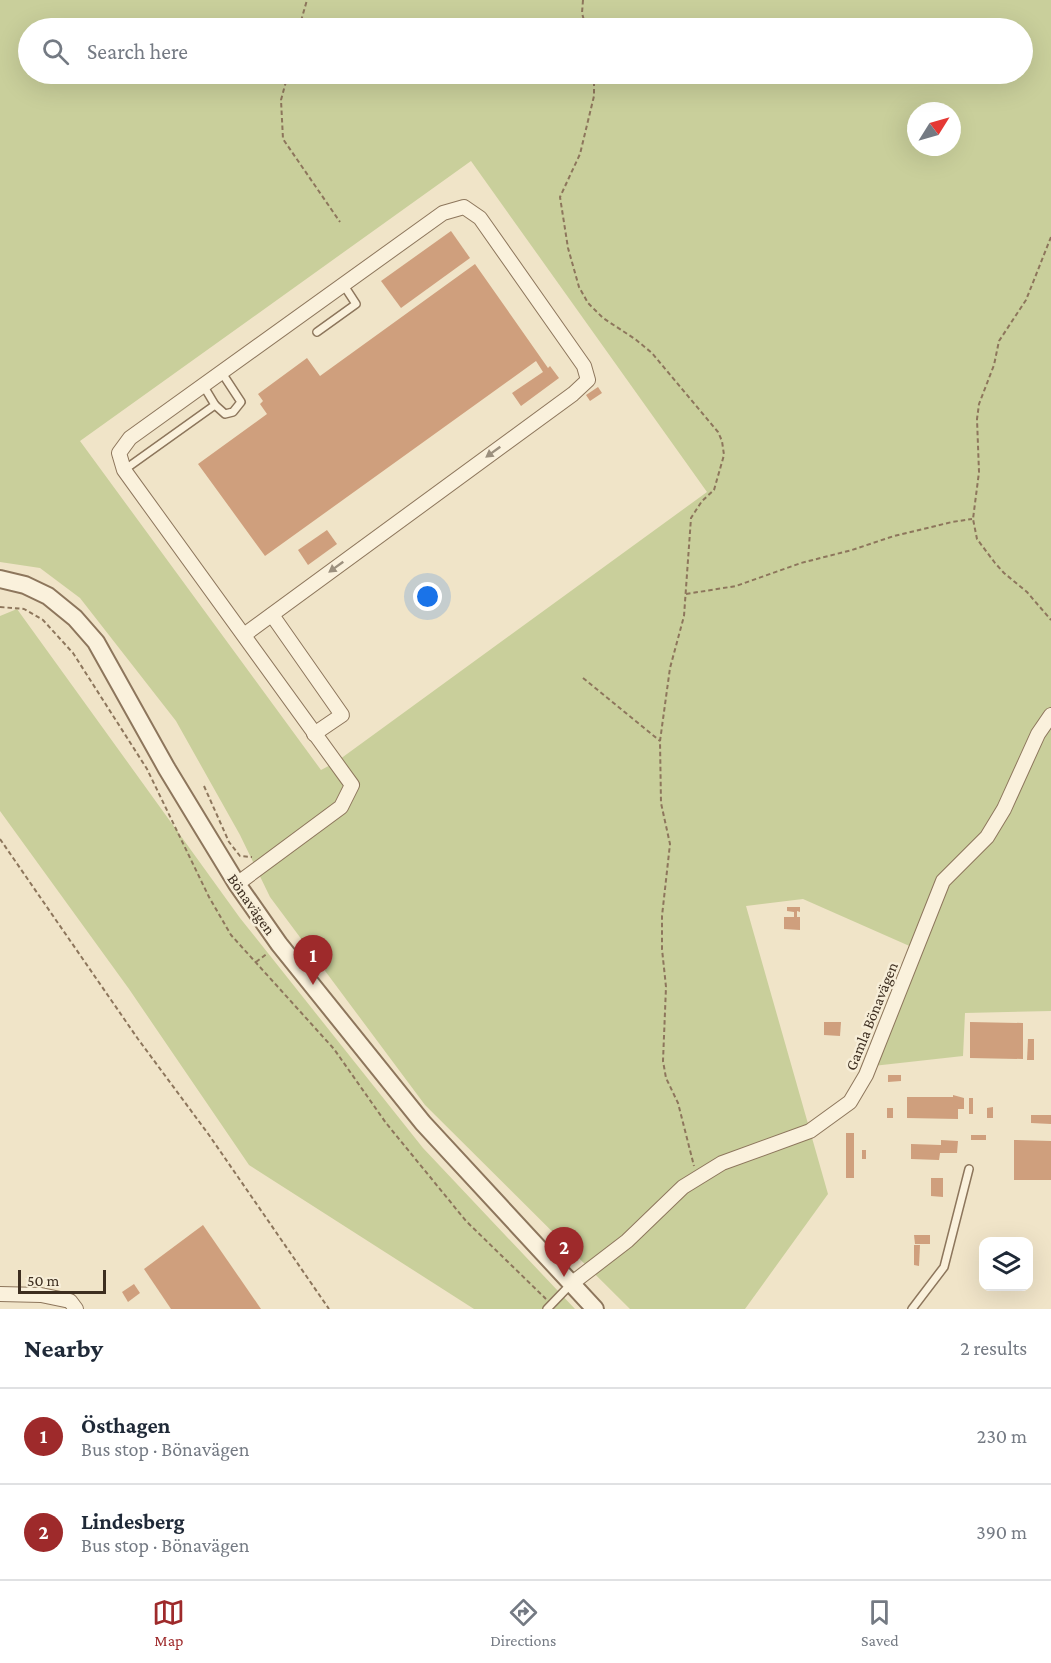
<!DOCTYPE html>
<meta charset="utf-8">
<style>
:root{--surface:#fff;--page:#f2f2f3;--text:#1f2937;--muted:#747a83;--line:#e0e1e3;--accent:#9e2a2b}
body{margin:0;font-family:"Crimson Pro",serif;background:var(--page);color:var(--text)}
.controls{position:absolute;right:18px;bottom:18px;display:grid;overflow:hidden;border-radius:12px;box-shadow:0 6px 24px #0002}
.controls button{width:54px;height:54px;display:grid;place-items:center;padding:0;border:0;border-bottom:2px solid var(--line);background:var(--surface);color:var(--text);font:30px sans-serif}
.compass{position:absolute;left:907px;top:102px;width:54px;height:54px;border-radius:50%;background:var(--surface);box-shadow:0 6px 24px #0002;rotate:53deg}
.scale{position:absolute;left:18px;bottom:15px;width:88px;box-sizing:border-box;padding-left:6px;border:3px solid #3d2e20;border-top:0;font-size:16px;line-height:21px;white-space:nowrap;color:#3d2e20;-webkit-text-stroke:4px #f7eed8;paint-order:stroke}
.you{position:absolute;left:428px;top:597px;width:21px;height:21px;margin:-15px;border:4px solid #fff;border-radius:50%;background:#1a73e8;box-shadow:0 0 0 9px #1a73e833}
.badge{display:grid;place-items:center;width:39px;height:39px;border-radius:50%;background:var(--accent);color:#fff;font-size:20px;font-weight:700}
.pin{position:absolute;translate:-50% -50px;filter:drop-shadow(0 2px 3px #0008)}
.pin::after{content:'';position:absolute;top:32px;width:21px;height:18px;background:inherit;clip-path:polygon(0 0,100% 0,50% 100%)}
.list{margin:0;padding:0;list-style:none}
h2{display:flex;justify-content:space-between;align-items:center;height:78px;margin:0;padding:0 24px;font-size:26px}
h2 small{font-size:20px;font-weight:400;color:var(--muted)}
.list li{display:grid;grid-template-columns:39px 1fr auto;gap:18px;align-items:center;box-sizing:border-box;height:96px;padding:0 24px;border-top:2px solid var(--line)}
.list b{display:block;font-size:22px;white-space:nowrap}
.list p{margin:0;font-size:20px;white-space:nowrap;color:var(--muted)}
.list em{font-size:20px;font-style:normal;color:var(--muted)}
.icon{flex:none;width:33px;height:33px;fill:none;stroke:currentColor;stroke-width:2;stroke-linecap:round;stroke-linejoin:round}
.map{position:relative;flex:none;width:1051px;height:1309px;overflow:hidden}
.search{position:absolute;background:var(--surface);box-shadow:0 6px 24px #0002;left:18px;right:18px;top:18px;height:66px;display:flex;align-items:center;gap:15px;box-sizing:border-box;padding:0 21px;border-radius:33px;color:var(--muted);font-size:22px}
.sheet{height:270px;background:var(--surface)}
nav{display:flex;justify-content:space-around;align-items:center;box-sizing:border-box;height:84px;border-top:2px solid var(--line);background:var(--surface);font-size:16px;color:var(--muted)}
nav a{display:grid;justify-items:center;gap:3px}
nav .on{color:var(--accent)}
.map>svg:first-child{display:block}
</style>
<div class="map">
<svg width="1051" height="1309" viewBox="0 0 1051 1309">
<rect width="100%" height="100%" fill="#f0e4c8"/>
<g fill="#c9cf9b" fill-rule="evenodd">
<path d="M 0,0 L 1051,0 L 1051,1011 L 965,1013 L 963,1056 L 864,1067 L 914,948 L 803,899 L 746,906 L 828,1194 L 745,1309 L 630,1309 L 425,1105 L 270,897 L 240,835 L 176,721 L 80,598 L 40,568 L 0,562 ZM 28,28 L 1022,28 L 1022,74 L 28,74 ZM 916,111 L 952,111 L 952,147 L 916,147 ZM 471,161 L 707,492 L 336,762 L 321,770 L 80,441 Z"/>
<polygon points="17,609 240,918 423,1148 575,1309 474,1309 249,1165 129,989 0,811 0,616"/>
</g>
<g fill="#cf9f7d">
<polygon points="451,231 470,258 401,308 381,281"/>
<polygon points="475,264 548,368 550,366 559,378 521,406 512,393 543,372 536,361 265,556 198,464 267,414 260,404 263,401 258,394 307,358 320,376"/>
<polygon points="598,387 602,393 590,401 586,395"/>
<polygon points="327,530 337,544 308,565 298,550"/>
<polygon points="787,907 800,907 800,912 797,911 797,917 800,917 800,930 784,929 784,917 794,917 794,912 787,911"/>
<polygon points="824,1022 841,1022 840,1036 824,1035"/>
<polygon points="970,1022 1023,1023 1023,1059 970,1058"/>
<polygon points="1028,1039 1034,1039 1034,1060 1027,1060"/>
<polygon points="888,1075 901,1075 901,1081 888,1082"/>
<polygon points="953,1095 964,1098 964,1109 958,1109 958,1119 907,1118 907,1097 953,1097"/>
<rect x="969" y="1098" width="4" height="16"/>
<polygon points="993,1107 993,1118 987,1118 987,1108"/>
<rect x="887" y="1108" width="6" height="10"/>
<polygon points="1031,1115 1051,1115 1051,1124 1031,1123"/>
<rect x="846" y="1133" width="8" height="45"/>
<rect x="971" y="1135" width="15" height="5"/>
<polygon points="941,1140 958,1141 957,1153 940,1153 939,1160 911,1159 911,1144 941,1145"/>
<polygon points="1014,1140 1051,1141 1051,1180 1014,1180"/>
<rect x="862" y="1150" width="4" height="9"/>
<polygon points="931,1178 943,1178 943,1197 931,1196"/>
<polygon points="203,1225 261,1309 171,1309 144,1269"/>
<polygon points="914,1235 930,1235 930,1244 915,1244"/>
<polygon points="914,1245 920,1245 919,1266 914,1265"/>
<polygon points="134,1284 140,1293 128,1302 122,1292"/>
</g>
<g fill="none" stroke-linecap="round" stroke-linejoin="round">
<g stroke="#8d765c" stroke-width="10">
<g id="service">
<polyline points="317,332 356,304 343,284"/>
<polyline points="215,405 225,414 233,412 241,402 222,373"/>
<polyline points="124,470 215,405 203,385"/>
<polyline points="547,1309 571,1284"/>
<polyline points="912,1309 944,1267 969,1169"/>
</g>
</g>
<g stroke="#8d765c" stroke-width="16">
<g id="minor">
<polyline points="272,615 342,715 314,734"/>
<polyline points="237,884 341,807 352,785 124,470 119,453 130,438 443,213 464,207 480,218 584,366 588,380 573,394 244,635"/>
<polyline points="571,1284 627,1241 683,1187 722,1163 810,1131 850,1102 866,1075 943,881 987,837 1004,809 1038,734 1051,715"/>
<polyline points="0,1294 41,1295 70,1301 76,1309"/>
</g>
</g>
<g stroke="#8d765c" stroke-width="20">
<polyline id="tertiary" points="0,579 25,585 48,596 75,618 96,642 167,769 201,825 237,884 279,944 423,1123 595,1309"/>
</g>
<g stroke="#8d765c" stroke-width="2" stroke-dasharray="4.5 3" stroke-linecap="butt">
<polyline points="583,0 582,13 586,28"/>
<polyline points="299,28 307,0"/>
<polyline points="288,74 281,100 283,139 340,222"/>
<polyline points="594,74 594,96 580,154 560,197 568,248 579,287 588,303 603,318 635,339 652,353 718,432 722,441 724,455 714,490 702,501 691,518 684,616 670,668 660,741 661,803 670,844 662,916 662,949 666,987 663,1061 666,1078 678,1103 694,1166"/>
<polyline points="1051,237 1026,300 999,341 994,365 979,404 977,419 979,472 973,519 977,539 995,563 1004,573 1027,592 1051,620"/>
<polyline points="686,594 736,586 801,563 852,550 894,536 952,522 972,519"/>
<polyline points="0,607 24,609 43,620 73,653 147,769 209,897 231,935 334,1049 386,1123 466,1221 546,1299"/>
<polyline points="583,678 660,741"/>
<polyline points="204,786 229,842 240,856 252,857"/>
<polyline points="0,839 138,1039 209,1135 329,1309"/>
<polyline points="256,962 268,953"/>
</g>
<use href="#service" stroke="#faf1dc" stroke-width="7"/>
<use href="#minor" stroke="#faf1dc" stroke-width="14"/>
<use href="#tertiary" stroke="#faf1dc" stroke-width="16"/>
</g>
<defs><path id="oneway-solid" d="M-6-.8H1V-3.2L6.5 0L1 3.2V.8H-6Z" transform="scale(1.5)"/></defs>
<g fill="#9c907e">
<use href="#oneway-solid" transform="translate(493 452) rotate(144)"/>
<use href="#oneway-solid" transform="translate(336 567) rotate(144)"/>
</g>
<g text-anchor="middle" stroke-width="5" stroke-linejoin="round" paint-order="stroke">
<g font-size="16" fill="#3d2e20" stroke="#f7eed8">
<text transform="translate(252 904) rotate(55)" y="6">Bönavägen</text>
<text transform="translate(871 1016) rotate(-68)" y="6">Gamla Bönavägen</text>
</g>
</g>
</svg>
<div class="controls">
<button><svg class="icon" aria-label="layers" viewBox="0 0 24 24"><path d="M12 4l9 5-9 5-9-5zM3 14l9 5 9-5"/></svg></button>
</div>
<svg class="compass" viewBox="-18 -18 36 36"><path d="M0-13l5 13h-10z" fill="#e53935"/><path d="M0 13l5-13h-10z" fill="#747a83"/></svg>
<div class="scale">50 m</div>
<div class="you"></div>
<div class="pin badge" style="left:313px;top:985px">1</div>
<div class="pin badge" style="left:564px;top:1277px">2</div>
<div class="search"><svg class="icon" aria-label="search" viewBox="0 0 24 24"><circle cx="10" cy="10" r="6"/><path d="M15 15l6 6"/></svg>Search here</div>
</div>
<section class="sheet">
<h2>Nearby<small>2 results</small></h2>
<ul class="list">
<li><span class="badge">1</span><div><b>Östhagen</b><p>Bus stop · Bönavägen</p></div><em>230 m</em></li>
<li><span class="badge">2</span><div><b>Lindesberg</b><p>Bus stop · Bönavägen</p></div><em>390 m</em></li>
</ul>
</section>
<nav>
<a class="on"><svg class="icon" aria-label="map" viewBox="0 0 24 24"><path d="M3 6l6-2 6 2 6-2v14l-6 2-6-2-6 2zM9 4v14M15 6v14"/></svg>Map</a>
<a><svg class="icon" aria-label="directions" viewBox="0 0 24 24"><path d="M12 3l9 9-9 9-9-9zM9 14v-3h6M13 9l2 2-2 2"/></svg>Directions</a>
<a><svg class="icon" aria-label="saved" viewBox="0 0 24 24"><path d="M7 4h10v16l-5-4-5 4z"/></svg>Saved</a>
</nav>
